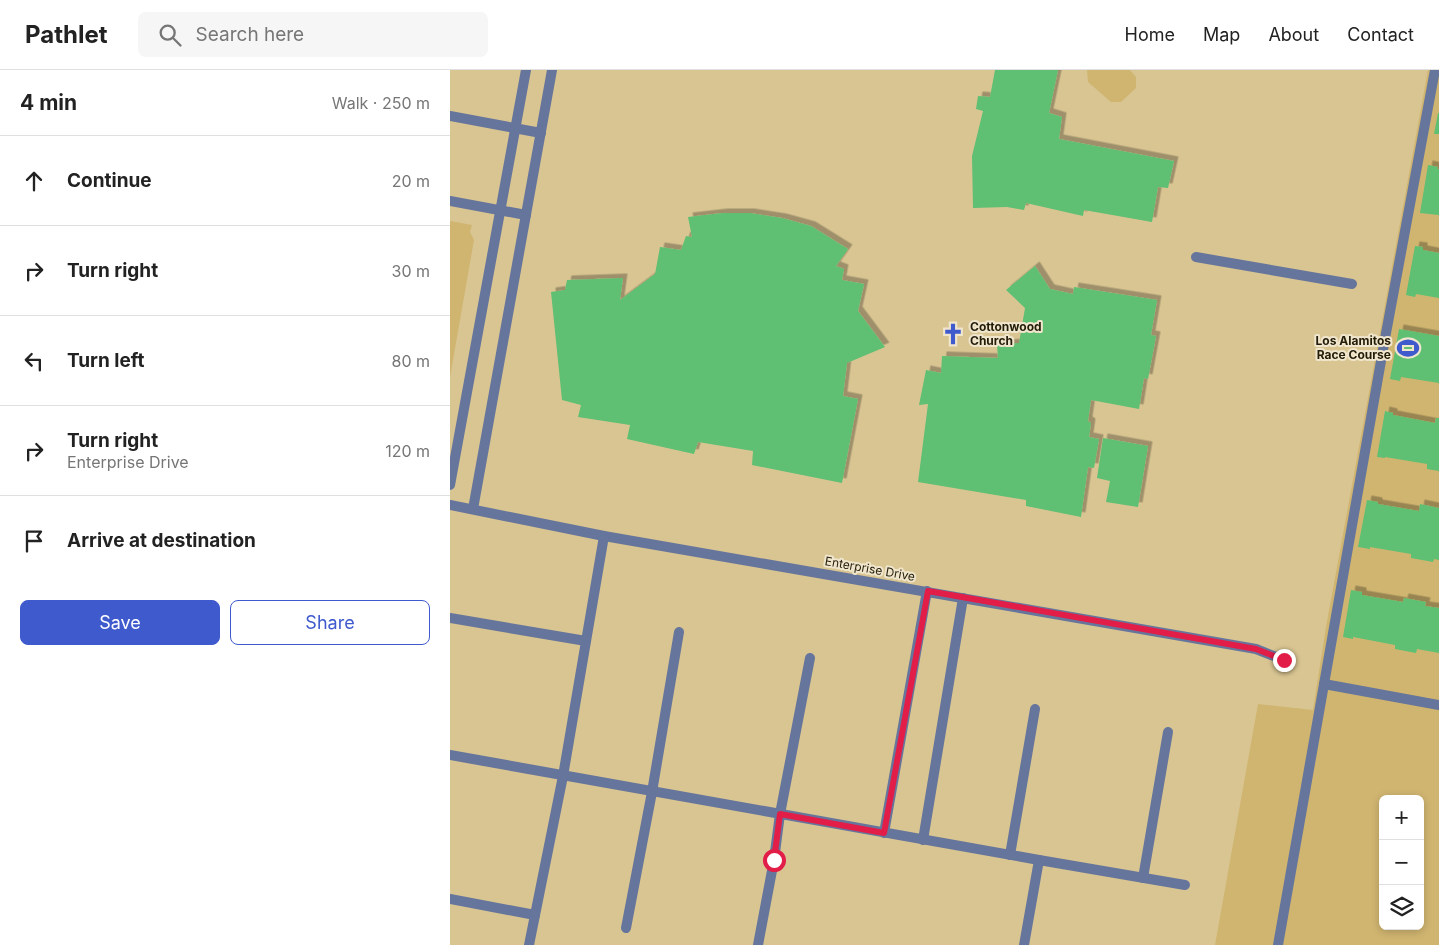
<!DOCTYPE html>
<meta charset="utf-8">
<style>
:root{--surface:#fff;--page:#f6f6f6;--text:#222;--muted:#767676;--line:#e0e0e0;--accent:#3e5acd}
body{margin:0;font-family:Inter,sans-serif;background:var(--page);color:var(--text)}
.controls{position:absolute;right:15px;bottom:15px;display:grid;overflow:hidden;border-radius:8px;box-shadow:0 2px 8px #0003}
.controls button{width:45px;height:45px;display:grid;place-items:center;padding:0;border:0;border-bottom:1px solid var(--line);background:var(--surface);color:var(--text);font:25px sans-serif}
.stop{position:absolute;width:15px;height:15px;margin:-11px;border:4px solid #e11d48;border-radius:50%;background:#fff}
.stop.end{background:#e11d48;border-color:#fff;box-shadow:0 1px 5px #0008}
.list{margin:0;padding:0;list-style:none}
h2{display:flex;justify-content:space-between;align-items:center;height:65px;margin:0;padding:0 20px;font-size:21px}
h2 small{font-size:16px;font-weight:400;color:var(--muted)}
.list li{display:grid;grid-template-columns:32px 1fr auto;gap:15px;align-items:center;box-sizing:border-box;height:90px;padding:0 20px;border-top:1px solid var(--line)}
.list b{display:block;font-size:19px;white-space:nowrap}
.list p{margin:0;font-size:16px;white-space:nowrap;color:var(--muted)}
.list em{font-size:16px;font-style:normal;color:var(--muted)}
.actions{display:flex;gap:10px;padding:15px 20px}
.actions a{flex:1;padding:11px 0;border:1px solid var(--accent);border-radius:8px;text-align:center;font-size:18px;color:var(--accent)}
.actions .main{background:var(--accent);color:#fff}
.icon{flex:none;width:28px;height:28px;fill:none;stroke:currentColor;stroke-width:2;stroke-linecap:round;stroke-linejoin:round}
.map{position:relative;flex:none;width:989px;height:875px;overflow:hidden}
header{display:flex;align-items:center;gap:30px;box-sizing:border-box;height:70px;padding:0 25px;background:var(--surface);border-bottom:1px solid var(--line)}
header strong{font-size:24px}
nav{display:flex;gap:28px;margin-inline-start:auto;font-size:18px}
.search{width:350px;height:45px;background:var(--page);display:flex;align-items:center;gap:12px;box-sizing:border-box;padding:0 18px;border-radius:8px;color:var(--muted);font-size:19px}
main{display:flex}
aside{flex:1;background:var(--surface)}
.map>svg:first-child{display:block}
</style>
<header>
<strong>Pathlet</strong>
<div class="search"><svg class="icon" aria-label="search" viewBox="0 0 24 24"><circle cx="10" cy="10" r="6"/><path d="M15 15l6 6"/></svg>Search here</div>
<nav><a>Home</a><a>Map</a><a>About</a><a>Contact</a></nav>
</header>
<main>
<aside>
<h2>4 min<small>Walk · 250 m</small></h2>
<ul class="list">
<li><svg class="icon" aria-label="ahead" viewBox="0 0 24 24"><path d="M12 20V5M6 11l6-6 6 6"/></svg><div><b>Continue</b></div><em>20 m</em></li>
<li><svg class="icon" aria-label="right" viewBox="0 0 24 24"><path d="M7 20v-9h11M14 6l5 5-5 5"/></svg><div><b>Turn right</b></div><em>30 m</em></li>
<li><svg class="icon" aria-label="left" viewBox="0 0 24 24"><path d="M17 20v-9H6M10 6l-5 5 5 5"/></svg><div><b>Turn left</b></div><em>80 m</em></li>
<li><svg class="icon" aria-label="right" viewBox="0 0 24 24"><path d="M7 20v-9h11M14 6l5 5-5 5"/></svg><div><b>Turn right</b><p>Enterprise Drive</p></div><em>120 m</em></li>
<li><svg class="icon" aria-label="arrive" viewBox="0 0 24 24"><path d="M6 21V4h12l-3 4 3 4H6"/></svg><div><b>Arrive at destination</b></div></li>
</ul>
<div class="actions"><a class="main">Save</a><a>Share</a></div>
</aside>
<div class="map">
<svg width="989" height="875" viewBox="0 0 989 875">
<defs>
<filter id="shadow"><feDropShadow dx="4.5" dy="-4.5" stdDeviation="0" flood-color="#0004"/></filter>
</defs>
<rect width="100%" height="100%" fill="#d9c592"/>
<g fill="#d0b570" fill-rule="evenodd">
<polygon points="637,0 680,0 686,7 686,18 671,32 661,32 638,12"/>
<path d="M 978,0 L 989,0 L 989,875 L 765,875 L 808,634 L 863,640 L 876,557 ZM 933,729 L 970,729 L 970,856 L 933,856 Z"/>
<polygon points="0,151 22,155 20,162 24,170 0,307"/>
</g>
<g fill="#5ebf73" filter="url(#shadow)">
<polygon points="545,0 608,0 599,43 612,47 609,69 724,91 718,118 708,117 702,152 634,140 633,146 576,133 574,140 557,137 523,138 522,86 533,41 526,39 528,26 540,27"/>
<polygon points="988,43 989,43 989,64 984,64"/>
<polygon points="978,95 988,97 987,99 989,99 989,145 970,143"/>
<polygon points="273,143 300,143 332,148 361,156 398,179 386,196 394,199 392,210 414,214 408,241 435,277 397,293 393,326 408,329 392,413 302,395 303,381 248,372 244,384 177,369 180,355 128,347 131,335 112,330 101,222 115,220 117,210 173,208 170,230 205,204 210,177 231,180 236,166 242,167 238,147"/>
<polygon points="965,176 973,177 973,180 989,183 989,228 966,224 965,227 956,225"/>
<polygon points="585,196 600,219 623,224 624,217 707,230 701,265 706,266 698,309 694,308 689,339 641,330 638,351 641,353 639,367 649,369 644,398 638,397 631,447 576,436 576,430 468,412 478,334 469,335 476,300 491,303 492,286 548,288 547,275 569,273 575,238 556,220"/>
<polygon points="949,259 989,266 989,313 951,307 950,311 940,309"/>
<polygon points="935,341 943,343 943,345 985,353 986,348 989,348 989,401 977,399 977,394 935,387 935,388 927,387"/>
<polygon points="653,368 698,376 688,437 656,432 660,411 647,408"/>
<polygon points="917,430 928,432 928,434 969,441 970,434 989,438 989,490 984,489 983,492 961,488 961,484 920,477 920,479 908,477"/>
<polygon points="901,520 912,522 912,525 953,532 954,528 976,532 975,536 989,538 989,583 967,579 966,583 945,579 945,575 903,567 903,569 893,567"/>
</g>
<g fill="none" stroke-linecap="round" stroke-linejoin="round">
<g stroke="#66759c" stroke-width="10">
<polyline points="0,46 91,63"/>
<polyline points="746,187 902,214"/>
<polyline points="874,614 989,635"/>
<polyline points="560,785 585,639"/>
</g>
<g stroke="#66759c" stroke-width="10">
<polyline points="0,131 76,145"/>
<polyline points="0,415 76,0"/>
<polyline points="0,435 154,466 806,579 834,590"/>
<polyline points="23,439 102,0"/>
<polyline points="0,548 136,571"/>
<polyline points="0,685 589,790 574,875"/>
<polyline points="434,763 477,521"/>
<polyline points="473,770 513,528"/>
<polyline points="589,790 735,815"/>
<polyline points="693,808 718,662"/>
<polyline points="0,829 85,845"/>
<polyline points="176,858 202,722 229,562"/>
<polyline points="79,875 113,706 154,466"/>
<polyline points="308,875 324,790 330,744 360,588"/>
<polyline points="828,875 934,274 985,0"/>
</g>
</g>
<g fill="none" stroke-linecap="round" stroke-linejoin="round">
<polyline stroke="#e11d48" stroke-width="6" points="324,790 330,744 434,763 478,521 806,579 834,590"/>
</g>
<defs>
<g id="church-bare" transform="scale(1.725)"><path d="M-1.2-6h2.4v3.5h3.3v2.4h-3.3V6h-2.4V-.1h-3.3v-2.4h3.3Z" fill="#3e5acd" stroke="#f0e6cd" stroke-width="2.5" paint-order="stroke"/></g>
<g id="stadium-bare" transform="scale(1.725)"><path d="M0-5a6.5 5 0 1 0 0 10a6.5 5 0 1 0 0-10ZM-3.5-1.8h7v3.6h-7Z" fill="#3e5acd" stroke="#f0e6cd" stroke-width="2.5" paint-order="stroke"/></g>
</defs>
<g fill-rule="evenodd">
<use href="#church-bare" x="503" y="264"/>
<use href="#stadium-bare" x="958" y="278"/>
</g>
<g text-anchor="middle" stroke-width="4" stroke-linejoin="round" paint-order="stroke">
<g font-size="12" font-weight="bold" fill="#231c08" stroke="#f0e6cd" text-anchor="start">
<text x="520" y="261">Cottonwood<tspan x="520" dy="14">Church</tspan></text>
<text x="941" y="275" text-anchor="end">Los Alamitos<tspan x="941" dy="14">Race Course</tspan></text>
</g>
<g font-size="12" fill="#231c08" stroke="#f0e6cd">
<text transform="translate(420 499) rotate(10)" y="4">Enterprise Drive</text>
</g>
</g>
</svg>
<div class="controls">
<button>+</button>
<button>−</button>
<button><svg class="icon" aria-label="layers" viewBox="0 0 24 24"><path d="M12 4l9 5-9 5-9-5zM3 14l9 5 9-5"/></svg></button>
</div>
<div class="stop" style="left:324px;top:790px"></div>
<div class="stop end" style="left:834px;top:590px"></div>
</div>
</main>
